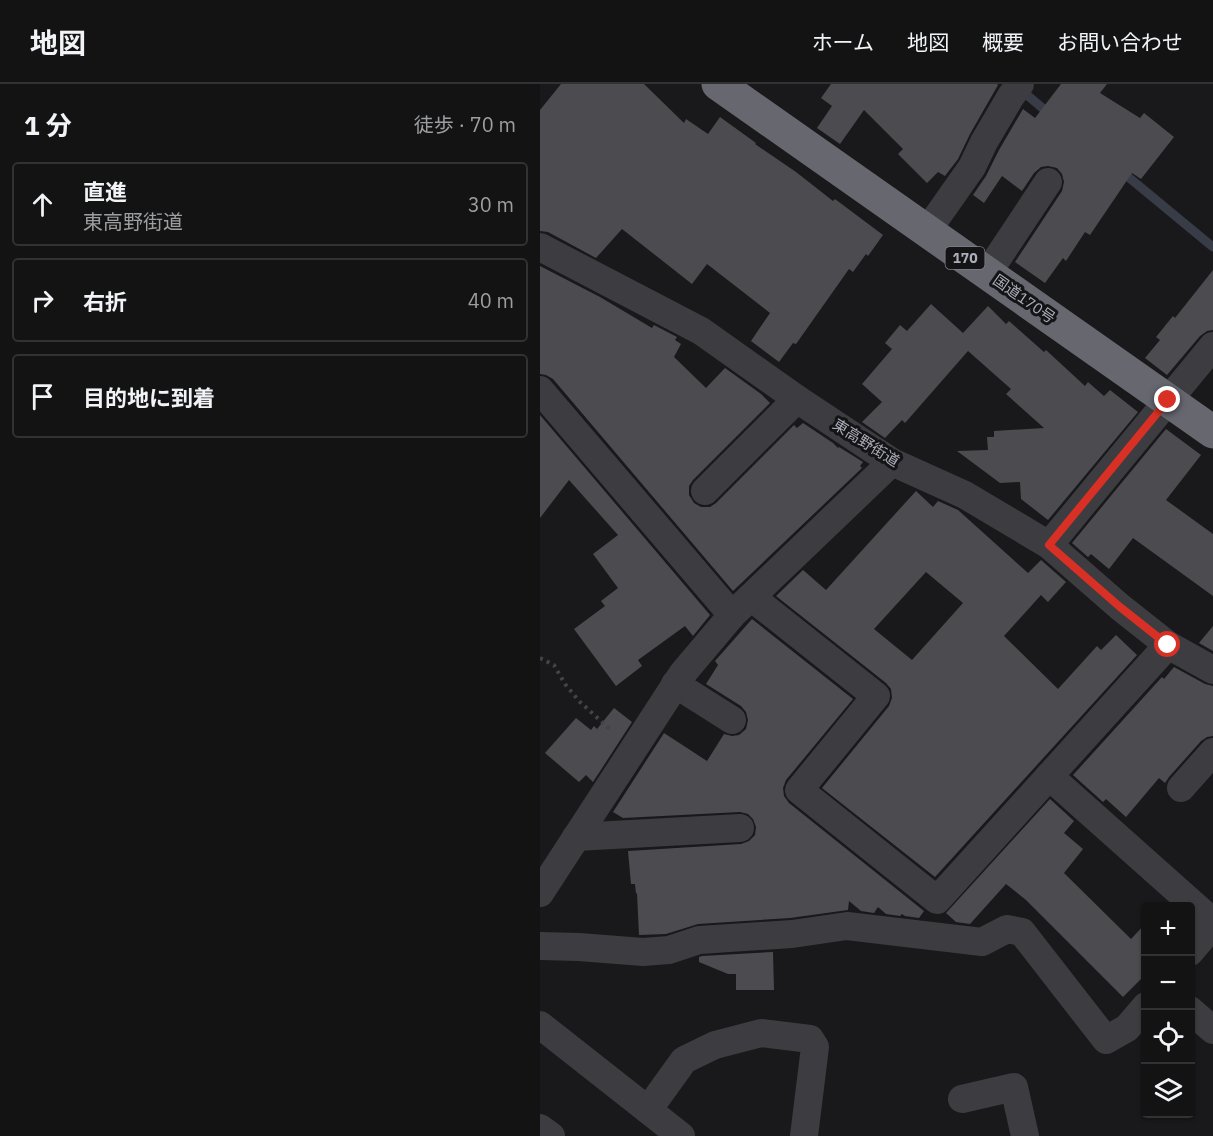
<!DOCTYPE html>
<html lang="ja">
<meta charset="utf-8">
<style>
:root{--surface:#131314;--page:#202022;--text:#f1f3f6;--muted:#9d9ea0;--line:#323234}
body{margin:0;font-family:"IBM Plex Sans","Noto Sans JP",sans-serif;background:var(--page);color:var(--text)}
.controls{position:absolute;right:18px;bottom:18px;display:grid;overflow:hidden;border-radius:6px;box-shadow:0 2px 4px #0004}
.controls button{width:54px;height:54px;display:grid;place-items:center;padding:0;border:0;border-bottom:2px solid var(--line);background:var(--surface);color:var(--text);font:30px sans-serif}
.stop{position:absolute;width:18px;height:18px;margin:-14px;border:4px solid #d93025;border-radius:50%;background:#fff}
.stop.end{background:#d93025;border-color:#fff;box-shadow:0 2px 6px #0008}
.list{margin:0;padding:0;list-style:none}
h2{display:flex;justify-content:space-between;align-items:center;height:78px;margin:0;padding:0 24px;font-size:26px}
h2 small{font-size:20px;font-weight:400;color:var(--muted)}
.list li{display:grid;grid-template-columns:39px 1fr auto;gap:18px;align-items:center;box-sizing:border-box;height:84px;margin:0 12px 12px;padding:0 12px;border:2px solid var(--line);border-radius:6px}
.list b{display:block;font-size:22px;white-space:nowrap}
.list p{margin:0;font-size:20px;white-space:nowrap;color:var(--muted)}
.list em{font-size:20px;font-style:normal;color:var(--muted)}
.icon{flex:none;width:33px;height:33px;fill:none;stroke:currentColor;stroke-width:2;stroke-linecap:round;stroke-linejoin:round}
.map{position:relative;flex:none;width:673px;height:1052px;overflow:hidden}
header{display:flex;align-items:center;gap:36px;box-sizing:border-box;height:84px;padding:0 30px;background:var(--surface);border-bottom:2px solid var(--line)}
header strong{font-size:28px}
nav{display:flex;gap:33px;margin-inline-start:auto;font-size:21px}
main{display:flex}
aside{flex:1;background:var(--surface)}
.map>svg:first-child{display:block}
</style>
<header>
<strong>地図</strong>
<nav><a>ホーム</a><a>地図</a><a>概要</a><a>お問い合わせ</a></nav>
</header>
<main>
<aside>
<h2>1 分<small>徒歩 · 70 m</small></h2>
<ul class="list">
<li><svg class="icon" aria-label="ahead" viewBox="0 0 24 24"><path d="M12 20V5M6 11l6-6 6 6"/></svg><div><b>直進</b><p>東高野街道</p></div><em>30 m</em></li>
<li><svg class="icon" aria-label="right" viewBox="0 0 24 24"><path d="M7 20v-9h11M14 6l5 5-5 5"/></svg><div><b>右折</b></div><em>40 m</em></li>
<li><svg class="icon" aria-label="arrive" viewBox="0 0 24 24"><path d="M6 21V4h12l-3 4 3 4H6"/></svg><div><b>目的地に到着</b></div></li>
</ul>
</aside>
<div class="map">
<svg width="673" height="1052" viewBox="0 0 673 1052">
<rect width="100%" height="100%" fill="#19191b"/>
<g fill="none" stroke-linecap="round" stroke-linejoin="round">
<g stroke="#373c46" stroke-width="9">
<polyline points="481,6 512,32"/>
<polyline points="581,87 673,163"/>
</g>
</g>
<g fill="#4c4b50" fill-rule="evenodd">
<polygon points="21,0 104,0 144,39 146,35 168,50 180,33 216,59 215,60 256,88 293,117 295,115 343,151 328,172 326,170 313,188 309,185 256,260 253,259 239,278 211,257 230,229 167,180 152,200 82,145 56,174 8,148 0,147 0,26"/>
<polygon points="291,0 457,0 458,1 430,50 418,75 405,92 398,88 387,99 358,70 363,65 324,26 300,60 277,44 292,22 281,14"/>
<polygon points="521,0 567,0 560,9 600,34 604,29 634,53 601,95 592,89 550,151 545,148 526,177 523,174 505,199 475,178 522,107 524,98 522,90 517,84 508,82 501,83 494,89 482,107 462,92 444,119 433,111 446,92 459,66 483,25 495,34"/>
<polygon points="0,182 60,213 112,244 114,241 137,253 135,256 141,260 134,273 166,304 185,284 221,310 230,319 153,396 149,402 149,411 154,419 161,423 170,423 176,419 254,341 257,344 263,339 293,359 298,364 299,363 323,378 320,382 322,384 193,507 13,295 6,291 0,290"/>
<polygon points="673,186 673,246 667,247 660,252 627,291 605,274 620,256 616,253 633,232 635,234"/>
<polygon points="391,220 423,249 448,222 466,240 469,237 504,268 506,266 545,302 548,298 564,312 570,306 598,328 508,436 481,415 480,398 460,399 417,367 448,366 447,353 454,353 454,347 504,344 466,310 471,305 428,267 365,339 362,336 345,354 322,338 342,318 322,300 352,265 345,259 360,241 367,247"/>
<polygon points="0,331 170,531 153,552 145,542 98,576 102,582 76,602 34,545 65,522 61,517 78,504 53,470 78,451 29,396 0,434"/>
<polygon points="626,345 661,371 626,416 673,450 673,512 593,454 569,485 551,470 548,473 532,459"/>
<path d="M 376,407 L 393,423 L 398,417 L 418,426 L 488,489 L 501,476 L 526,498 L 508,518 L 501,511 L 464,552 L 518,605 L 557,562 L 561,566 L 576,551 L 597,571 L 395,793 L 282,704 L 349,622 L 352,614 L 351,605 L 346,599 L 236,512 L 263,486 L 286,506 ZM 386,488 L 423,519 L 372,576 L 334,545 Z"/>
<polygon points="212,535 313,615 246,696 243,704 244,712 249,719 384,827 379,834 365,832 362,830 360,832 346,830 338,823 334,829 321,827 309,817 308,826 250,834 158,840 126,850 99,851 97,809 96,810 95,800 91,800 88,767 201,760 209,757 215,751 216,743 213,735 208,730 200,728 83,734 73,728 124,649 167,677 184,650 192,652 199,651 206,645 208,636 206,628 201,622 166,600 178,581 175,577"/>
<polygon points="673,542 673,567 659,559"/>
<polygon points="634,583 665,600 673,602 673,652 667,653 661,657 629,693 625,699 619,694 586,733 566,715 563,718 533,691 622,593 624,595"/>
<polygon points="74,624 92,638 53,698 46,691 39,698 5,669 36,634 51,646 54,642 57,645"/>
<polygon points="510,715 534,737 524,749 543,765 524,789 591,855 606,839 606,890 583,913 486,816 466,800 430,840 416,838 406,829"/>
<polygon points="233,868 234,906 196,906 196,890 188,890 159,878 159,873 162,872"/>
</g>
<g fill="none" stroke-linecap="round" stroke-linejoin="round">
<polyline stroke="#434348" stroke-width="4" stroke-dasharray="3 4.5" stroke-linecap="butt" points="0,574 14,581 25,600 40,618 72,647"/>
<g stroke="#3d3c41" stroke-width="28">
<polyline points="387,147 432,83 444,58 471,12 480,0"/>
<polyline points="0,163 161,247 257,315 352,378 425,411 509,461 580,523 628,561 673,586"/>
<polyline points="447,190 508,98"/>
<polyline points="0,306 192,531"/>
<polyline points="165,407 257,315"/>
<polyline points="509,461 673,262"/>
<polyline points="211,513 336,612 259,706 397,816 628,561"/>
<polyline points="135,600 192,636"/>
<polyline points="509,692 673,838"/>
<polyline points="641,704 673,668"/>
<polyline points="36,753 200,744"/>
<polyline points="0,809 143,589 192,531 352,378"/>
<polyline points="0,862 39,863 103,868 129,866 159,856 252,850 307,842 442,858 467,845 482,848 566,956 587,944 606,922"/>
<polyline points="650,868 673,841"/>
<polyline points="650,926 673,946"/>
<polyline points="0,941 141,1052"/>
<polyline points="422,1015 474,1003 485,1052"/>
<polyline points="108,1026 144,976 175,961 221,949 270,955 275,963 264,1052"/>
<polyline points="0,1044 11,1052"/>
</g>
<polyline stroke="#676770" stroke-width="33" points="178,0 673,348"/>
</g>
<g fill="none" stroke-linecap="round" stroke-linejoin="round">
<polyline stroke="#d93025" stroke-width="8" points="628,561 580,523 509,461 628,316"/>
</g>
<g text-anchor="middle" stroke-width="6" stroke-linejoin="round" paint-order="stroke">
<rect fill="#141416" stroke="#7f7f88" stroke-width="1.5" x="405.5" y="163" width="39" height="22" rx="4.5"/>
<g font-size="14" font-weight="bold" fill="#adadb9">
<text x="425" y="179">170</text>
</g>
<g font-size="15" fill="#adadb9" stroke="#141416">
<text transform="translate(484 215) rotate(35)" y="5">国道170号</text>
<text transform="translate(326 359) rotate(32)" y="5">東高野街道</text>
</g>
</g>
</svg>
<div class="controls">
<button>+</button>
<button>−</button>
<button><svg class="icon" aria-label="locate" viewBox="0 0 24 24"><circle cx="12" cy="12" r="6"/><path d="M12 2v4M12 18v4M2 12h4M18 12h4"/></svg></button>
<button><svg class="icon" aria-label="layers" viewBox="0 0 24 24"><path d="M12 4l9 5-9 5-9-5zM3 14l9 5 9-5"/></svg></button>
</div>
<div class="stop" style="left:628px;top:561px"></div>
<div class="stop end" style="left:628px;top:316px"></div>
</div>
</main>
